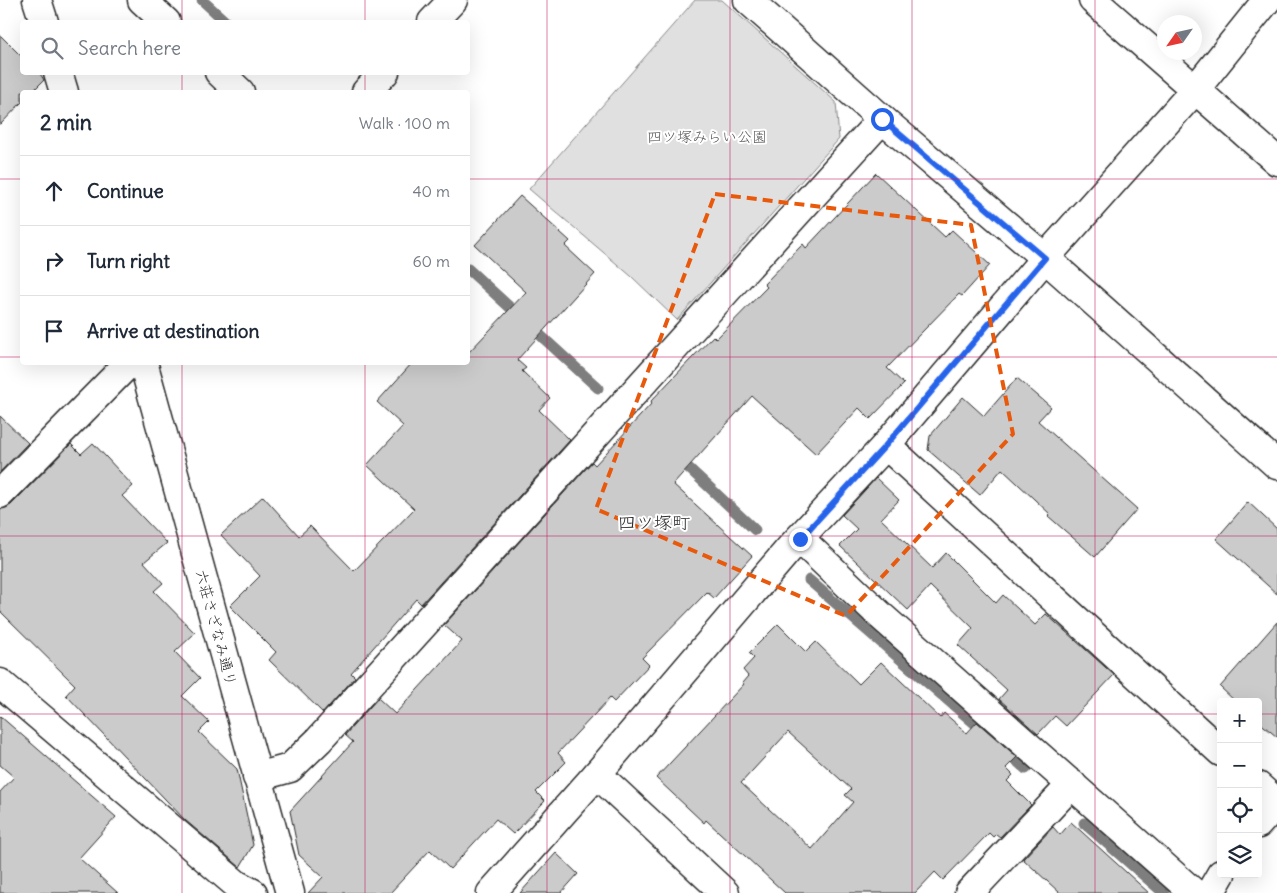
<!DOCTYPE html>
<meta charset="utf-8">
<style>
:root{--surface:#fff;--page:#f2f2f3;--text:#1f2937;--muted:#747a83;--line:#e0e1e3}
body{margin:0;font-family:Delius,"Klee One",sans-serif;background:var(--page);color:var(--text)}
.controls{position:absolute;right:15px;bottom:15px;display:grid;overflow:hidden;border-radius:5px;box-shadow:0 5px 20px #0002}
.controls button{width:45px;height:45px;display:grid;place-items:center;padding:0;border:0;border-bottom:1px solid var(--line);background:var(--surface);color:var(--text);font:25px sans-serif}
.compass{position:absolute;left:1157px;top:15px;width:45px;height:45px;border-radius:50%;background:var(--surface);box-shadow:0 5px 20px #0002;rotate:236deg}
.stop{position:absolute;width:15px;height:15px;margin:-11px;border:4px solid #2563eb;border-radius:50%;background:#fff}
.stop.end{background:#2563eb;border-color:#fff;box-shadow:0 1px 5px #0008}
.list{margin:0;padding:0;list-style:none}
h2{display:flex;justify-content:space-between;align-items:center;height:65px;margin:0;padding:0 20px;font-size:21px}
h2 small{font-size:16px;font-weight:400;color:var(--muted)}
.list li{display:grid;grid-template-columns:32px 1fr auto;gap:15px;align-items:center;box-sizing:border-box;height:70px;padding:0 20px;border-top:1px solid var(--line)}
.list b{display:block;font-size:19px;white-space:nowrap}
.list em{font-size:16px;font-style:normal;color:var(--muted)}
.icon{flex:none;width:28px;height:28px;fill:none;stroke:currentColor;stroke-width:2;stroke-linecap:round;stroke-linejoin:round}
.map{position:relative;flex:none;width:1277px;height:893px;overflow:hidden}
.search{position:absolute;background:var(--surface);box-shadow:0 5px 20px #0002;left:20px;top:20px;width:450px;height:55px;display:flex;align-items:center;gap:12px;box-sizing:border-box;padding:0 18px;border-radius:5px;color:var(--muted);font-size:19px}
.panel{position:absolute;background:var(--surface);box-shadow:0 5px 20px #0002;left:20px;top:90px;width:450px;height:275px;border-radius:5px}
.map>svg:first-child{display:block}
</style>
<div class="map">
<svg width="1277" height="893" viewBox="0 0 1277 893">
<rect width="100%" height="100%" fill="#fff"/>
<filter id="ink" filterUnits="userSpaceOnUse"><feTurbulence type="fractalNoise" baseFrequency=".02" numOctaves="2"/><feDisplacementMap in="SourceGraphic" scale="10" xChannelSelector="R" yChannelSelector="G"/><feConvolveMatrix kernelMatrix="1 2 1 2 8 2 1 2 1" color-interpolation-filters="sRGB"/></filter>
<g filter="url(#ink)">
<polygon fill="#e0e0e0" stroke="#868686" points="695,0 722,0 836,102 839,139 677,320 631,276 529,189"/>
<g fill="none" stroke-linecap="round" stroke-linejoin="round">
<g stroke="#7e7e7e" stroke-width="11">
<polyline points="202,0 226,22"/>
<polyline points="468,269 598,388"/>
<polyline points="678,458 755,530"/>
<polyline points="809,580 987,734"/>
<polyline points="1004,750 1026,769"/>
<polyline points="1084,823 1164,893"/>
</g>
</g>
<g fill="#cbcbcb" stroke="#2b2b2b" fill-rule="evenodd">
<polygon points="0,35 22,57 22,72 39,72 44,80 32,92 22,92 22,102 0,125"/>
<polygon points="876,173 945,237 952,230 990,265 962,296 959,294 887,368 904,384 870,419 859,408 816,454 752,396 673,484 752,556 714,598 707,592 642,658 649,665 614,702 610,698 558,753 566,762 536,792 545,801 513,834 496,819 450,869 430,850 390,893 308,893 323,877 299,855 290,811 353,742 345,735 378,698 395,714 462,641 444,625 592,462 595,465 652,403 651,401 713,336 716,339 767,287 764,284 803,244 806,248"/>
<polygon points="520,196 570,241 565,246 595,274 517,360 526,368 522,371 550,398 539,410 570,440 421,604 416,599 351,673 355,677 323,713 269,660 276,652 230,606 260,576 221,535 263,496 299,536 310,526 354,571 414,509 367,465 403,426 377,402 413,362 468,362 468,353 526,292 475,245"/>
<polygon points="1017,378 1051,407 1038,421 1137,509 1095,557 1048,516 1050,514 1002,469 980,495 928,450 930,436 963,397 984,416"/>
<polygon points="0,416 28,443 0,472"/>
<polygon points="93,443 133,486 122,496 167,543 144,562 163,583 154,591 195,633 175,652 200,678 182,696 209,722 199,732 237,769 253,845 240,867 185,820 66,695 75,685 0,611 0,509 11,505 71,444 81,454"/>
<polygon points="876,478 899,500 881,519 932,568 946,553 996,603 1003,595 1035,625 1046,614 1114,675 1066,726 1055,716 1038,734 999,699 1007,690 958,645 973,628 930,586 908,610 840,546 857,529 842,515"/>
<polygon points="1248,502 1277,529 1277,594 1216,539"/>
<polygon points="1277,622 1277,737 1258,721 1258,702 1236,702 1220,687"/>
<path d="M 778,624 L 806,652 L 816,642 L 859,684 L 881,662 L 940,718 L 944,713 L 967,733 L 977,722 L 1017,757 L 1006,768 L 1013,775 L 1007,781 L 1031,805 L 1000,837 L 996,834 L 993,837 L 989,833 L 943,880 L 935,872 L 915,893 L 785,893 L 706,820 L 704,823 L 656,778 L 744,684 L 742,683 L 748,676 L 743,670 L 754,658 L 749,653 ZM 788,732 L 851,789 L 845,795 L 853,802 L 812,849 L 741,783 Z"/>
<polygon points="0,716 116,817 79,858 118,893 0,893 0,792 14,777 0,765"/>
<polygon points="1071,822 1149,893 1060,893 1023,859 1053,827 1060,835"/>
<polygon points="556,853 578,874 561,893 520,893"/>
</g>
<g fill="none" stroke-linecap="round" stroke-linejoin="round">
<g stroke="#2b2b2b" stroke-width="31">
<g id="street">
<polyline points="37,0 44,22"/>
<polyline points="58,72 64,92"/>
<polyline points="882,119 1045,258 1277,465"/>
<polyline points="886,445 1221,752"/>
<polyline points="0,494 130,362"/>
<polyline points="800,539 881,616 1194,893"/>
<polyline points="0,683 236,884 253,893"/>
<polyline points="597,774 725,893"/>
<polyline points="257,777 290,768 319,740 882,119 748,0"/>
<polyline points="1258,786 1277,803"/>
<polyline points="1258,824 1277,803"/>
<polyline points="491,893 597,774 790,548 886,445 1045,258 1194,91 1267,0"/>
<polyline points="969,893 1072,784"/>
<polyline points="1210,893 1221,874"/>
</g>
</g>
<g stroke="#2b2b2b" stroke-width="31">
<g id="secondary">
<polyline points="142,0 166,22"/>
<polyline points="1093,0 1277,161"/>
<polyline points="432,22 453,0"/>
<polyline points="219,72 240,92"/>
<polyline points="366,92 385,72"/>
<polyline points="143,362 290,893"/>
</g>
</g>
<use href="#street" stroke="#fff" stroke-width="28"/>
<use href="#secondary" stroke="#fff" stroke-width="28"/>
</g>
</g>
<g fill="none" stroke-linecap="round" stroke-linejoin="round" filter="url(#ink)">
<polyline stroke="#2563eb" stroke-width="6" points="800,539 886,445 1045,258 882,119"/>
</g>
<path fill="none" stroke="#e8590c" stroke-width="4" stroke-dasharray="10 6" stroke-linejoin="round" d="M 715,194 L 971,225 L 1013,434 L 846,616 L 596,509 Z"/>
<path fill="none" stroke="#c2185b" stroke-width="1" stroke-opacity="0.55" d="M 182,0 L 182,22M 365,0 L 365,22M 547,0 L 547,893M 730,0 L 730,893M 912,0 L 912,893M 1095,0 L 1095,893M 182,72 L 182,92M 365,72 L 365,92M 0,179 L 22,179M 468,179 L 1277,179M 0,357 L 22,357M 468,357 L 1277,357M 182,362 L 182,893M 365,362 L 365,893M 0,536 L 1277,536M 0,714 L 1221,714M 1258,714 L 1277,714"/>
<g text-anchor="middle" stroke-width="4" stroke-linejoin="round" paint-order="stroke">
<g font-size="15" fill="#585858" stroke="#fff">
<text x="707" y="142">四ツ塚みらい公園</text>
</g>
<g font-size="15" fill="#2b2b2b" stroke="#fff">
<text transform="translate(216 628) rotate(75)" y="5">六荘さざなみ通り</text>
</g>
<g font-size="18" fill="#2b2b2b" stroke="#fff">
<text x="654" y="529">四ツ塚町</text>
</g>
</g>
</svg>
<div class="controls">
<button>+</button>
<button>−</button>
<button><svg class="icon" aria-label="locate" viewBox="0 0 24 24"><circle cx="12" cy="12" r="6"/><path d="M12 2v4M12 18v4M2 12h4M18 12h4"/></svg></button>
<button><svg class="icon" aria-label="layers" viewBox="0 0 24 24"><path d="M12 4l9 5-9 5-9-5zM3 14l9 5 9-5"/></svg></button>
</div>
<svg class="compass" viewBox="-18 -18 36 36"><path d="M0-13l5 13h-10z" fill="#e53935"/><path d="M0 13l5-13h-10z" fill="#747a83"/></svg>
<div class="stop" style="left:882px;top:119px"></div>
<div class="stop end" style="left:800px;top:539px"></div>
<div class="search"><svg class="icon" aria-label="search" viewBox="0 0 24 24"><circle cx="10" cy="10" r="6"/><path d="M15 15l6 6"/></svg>Search here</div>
<section class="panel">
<h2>2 min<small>Walk · 100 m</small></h2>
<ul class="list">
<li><svg class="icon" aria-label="ahead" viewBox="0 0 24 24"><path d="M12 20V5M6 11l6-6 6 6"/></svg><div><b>Continue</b></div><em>40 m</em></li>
<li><svg class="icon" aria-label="right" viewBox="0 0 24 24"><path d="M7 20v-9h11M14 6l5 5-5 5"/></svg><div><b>Turn right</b></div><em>60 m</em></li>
<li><svg class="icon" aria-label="arrive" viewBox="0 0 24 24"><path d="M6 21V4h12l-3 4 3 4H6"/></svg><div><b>Arrive at destination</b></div></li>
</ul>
</section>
</div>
